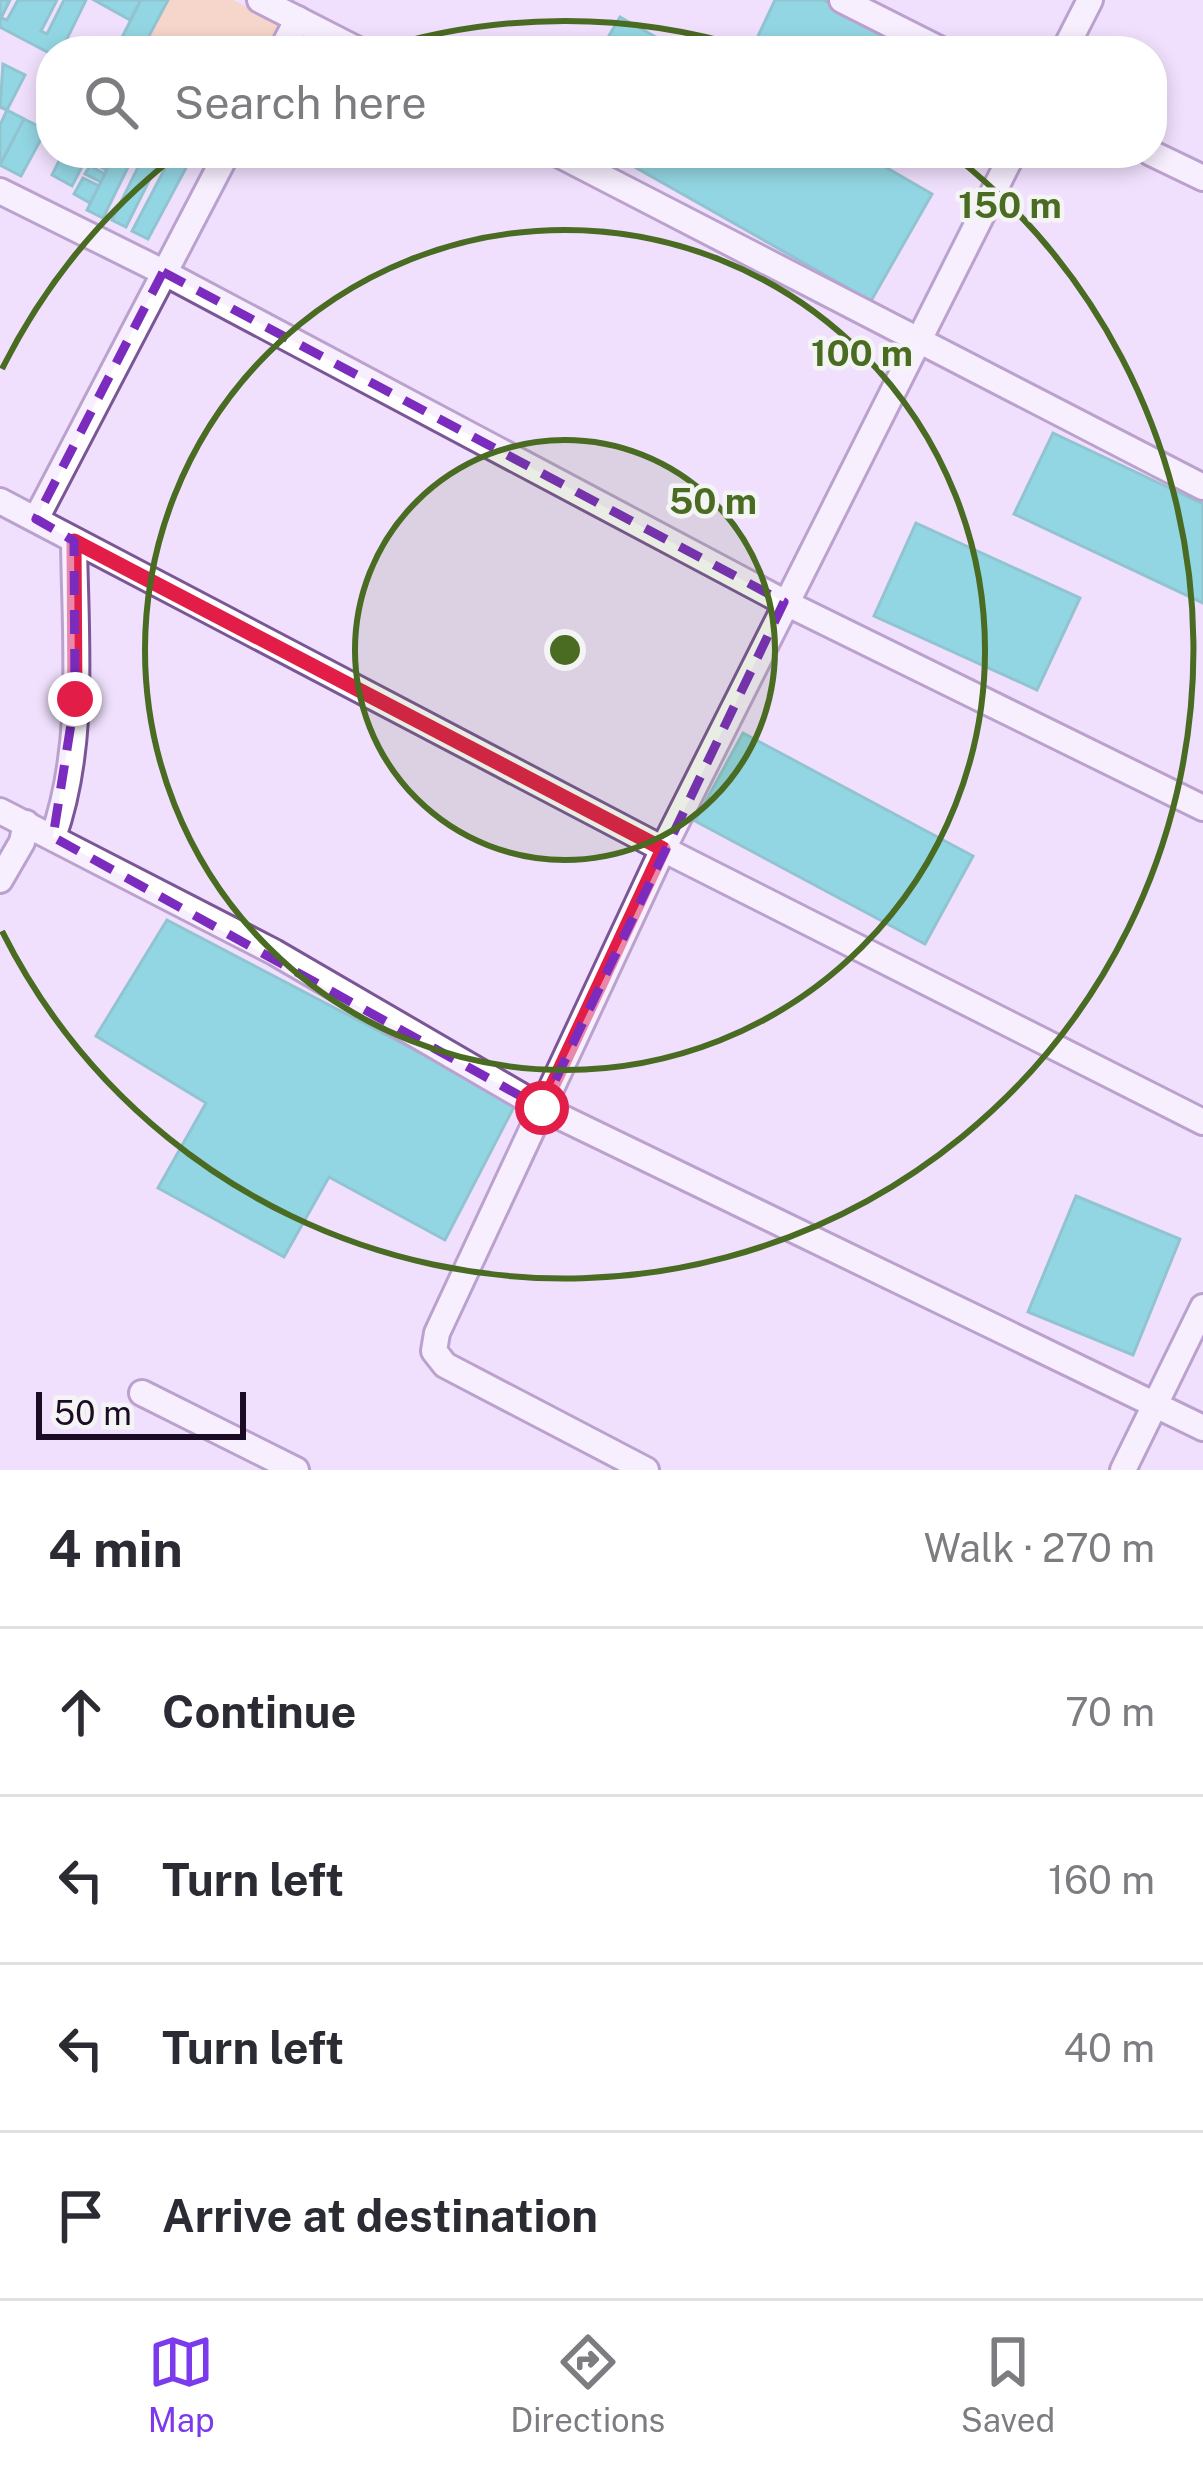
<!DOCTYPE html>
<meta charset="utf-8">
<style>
:root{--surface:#fff;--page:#f2f2f3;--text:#2b2b33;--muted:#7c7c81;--line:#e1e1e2;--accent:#7c3aed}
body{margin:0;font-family:"Public Sans",sans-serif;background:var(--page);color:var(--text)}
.scale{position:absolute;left:36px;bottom:30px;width:210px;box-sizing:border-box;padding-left:12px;border:6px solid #1b0b25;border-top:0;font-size:33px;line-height:42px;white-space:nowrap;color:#1b0b25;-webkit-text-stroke:9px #f4f4f4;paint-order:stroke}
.stop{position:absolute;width:36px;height:36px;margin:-27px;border:9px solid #e11d48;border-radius:50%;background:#fff}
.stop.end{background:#e11d48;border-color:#fff;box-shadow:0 3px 12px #0008}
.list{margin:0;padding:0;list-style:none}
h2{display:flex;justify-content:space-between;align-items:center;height:156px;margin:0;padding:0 48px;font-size:51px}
h2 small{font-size:39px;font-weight:400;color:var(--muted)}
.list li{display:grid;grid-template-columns:78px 1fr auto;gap:36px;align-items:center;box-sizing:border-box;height:168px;padding:0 48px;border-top:3px solid var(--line)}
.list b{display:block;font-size:45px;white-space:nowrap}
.list em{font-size:39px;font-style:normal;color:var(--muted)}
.icon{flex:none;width:66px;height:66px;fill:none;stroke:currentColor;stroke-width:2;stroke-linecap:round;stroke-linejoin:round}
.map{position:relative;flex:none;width:1203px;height:1470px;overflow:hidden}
.search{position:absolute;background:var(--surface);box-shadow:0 6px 18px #0003;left:36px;right:36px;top:36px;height:132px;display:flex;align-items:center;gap:30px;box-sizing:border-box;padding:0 42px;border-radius:48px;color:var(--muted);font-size:45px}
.sheet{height:828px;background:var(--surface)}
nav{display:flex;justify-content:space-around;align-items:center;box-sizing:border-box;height:168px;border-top:3px solid var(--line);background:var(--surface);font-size:33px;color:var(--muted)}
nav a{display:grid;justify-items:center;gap:6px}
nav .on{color:var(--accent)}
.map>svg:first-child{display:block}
</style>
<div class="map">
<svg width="1203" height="1470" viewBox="0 0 1203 1470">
<rect width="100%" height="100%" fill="#f0e0fd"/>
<polygon fill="#fcc88c" points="168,0 233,0 280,24 266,51 141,51"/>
<g fill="#23cac3" stroke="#20a19c" stroke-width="3">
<polygon points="0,0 10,0 1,18 7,20 18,0 57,0 41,31 47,34 64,0 86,0 61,51 51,54 0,27"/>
<polygon points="94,0 141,0 130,20"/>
<polygon points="141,0 168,0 141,51 115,51"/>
<polygon points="775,0 823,0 888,30 878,51 751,51"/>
<polygon points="620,17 681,51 600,51"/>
<polygon points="3,64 25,75 7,110 0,107"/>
<polygon points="7,110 24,119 0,165 0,125"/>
<polygon points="24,119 46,130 21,176 0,165"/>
<polygon points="63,153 89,153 72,186 52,175"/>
<polygon points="94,153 115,153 106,170 90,161"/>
<polygon points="115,153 135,153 103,218 87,210"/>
<polygon points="145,153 163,153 126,227 112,220"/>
<polygon points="173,153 194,153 148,239 132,231"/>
<polygon points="610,153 861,153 932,194 871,301"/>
<polygon points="90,166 105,174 101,182 85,174"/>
<polygon points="83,178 99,186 90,203 74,194"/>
<polygon points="1053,433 1203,504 1203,603 1014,514"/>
<polygon points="916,523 1080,598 1037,690 874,616"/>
<polygon points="743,733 973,856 925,944 695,821"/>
<polygon points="167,920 516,1103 445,1240 329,1177 284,1257 158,1188 206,1103 96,1036"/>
<polygon points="1076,1196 1180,1239 1133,1355 1028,1312"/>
</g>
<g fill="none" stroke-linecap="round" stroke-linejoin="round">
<g stroke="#7b5696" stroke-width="30">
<g id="minor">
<polyline points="260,0 360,51"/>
<polyline points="842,0 943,51"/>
<polyline points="281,51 298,19"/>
<polyline points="1064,51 1090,0"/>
<polyline points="556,153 1203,487"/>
<polyline points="1151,153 1203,178"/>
<polyline points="0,191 163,272 784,602 1203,808"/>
<polyline points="0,501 663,849 1203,1122"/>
<polyline points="36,519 227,153"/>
<polyline points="0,811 274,952 542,1108 1203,1428"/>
<path d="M 53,837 C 86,744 75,638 74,541"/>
<polyline points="0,880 22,842 26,823"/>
<polyline points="142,1393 296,1470"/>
<polyline points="646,1470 445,1365 434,1351 437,1333 663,849 1013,153"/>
<polyline points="1123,1470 1203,1307"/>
</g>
</g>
<use href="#minor" stroke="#fff" stroke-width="24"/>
</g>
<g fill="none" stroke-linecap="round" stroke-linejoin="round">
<polyline stroke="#e11d48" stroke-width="15" points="75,699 74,541 663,849 542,1108"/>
</g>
<path d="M0 0H1203V1470H0ZM 163,272 L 784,602 L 542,1108 L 53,837 L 75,699 L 74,541 L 36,519 Z" fill="#f0e0fd" fill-opacity=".55" fill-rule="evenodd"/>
<path fill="none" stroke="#7b2cbf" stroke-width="9" stroke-dasharray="24 15" stroke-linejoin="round" d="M 163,272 L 784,602 L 542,1108 L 53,837 L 75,699 L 74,541 L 36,519 Z"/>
<circle cx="565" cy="650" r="210" fill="#4a6b22" fill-opacity=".12"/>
<g fill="none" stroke="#4a6b22" stroke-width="6">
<circle cx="565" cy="650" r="210"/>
<circle cx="565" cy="650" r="420"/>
<path d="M2 369A629 629 0 0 1 178 154M376 50A629 629 0 0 1 754 50M952 154A629 629 0 1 1 2 931"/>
</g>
<circle cx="565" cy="650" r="18" fill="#4a6b22" stroke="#f4f4f4" stroke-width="6"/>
<g font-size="36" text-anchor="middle" font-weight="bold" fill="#4a6b22" stroke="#f4f4f4" stroke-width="9" stroke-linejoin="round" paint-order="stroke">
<text x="1010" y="218">150 m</text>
<text x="862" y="366">100 m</text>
<text x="713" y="514">50 m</text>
</g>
</svg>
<div class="scale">50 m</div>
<div class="stop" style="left:542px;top:1108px"></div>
<div class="stop end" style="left:75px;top:699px"></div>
<div class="search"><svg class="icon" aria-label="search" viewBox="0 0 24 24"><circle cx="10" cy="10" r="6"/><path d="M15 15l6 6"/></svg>Search here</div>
</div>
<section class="sheet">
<h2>4 min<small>Walk · 270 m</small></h2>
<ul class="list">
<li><svg class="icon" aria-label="ahead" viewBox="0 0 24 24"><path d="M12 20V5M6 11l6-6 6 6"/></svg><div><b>Continue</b></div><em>70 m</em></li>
<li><svg class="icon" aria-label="left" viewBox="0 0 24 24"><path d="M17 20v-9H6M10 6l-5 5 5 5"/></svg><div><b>Turn left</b></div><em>160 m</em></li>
<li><svg class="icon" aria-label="left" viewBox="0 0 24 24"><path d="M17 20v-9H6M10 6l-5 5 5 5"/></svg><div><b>Turn left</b></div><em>40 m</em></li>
<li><svg class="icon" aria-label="arrive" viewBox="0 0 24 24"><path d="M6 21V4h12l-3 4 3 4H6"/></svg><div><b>Arrive at destination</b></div></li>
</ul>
</section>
<nav>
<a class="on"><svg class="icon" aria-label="map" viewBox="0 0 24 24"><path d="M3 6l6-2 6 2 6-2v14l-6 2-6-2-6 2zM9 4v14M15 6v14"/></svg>Map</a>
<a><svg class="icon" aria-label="directions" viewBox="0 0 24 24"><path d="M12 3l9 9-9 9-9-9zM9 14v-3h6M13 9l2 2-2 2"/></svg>Directions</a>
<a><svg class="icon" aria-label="saved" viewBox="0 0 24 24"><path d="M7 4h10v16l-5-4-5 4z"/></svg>Saved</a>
</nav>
